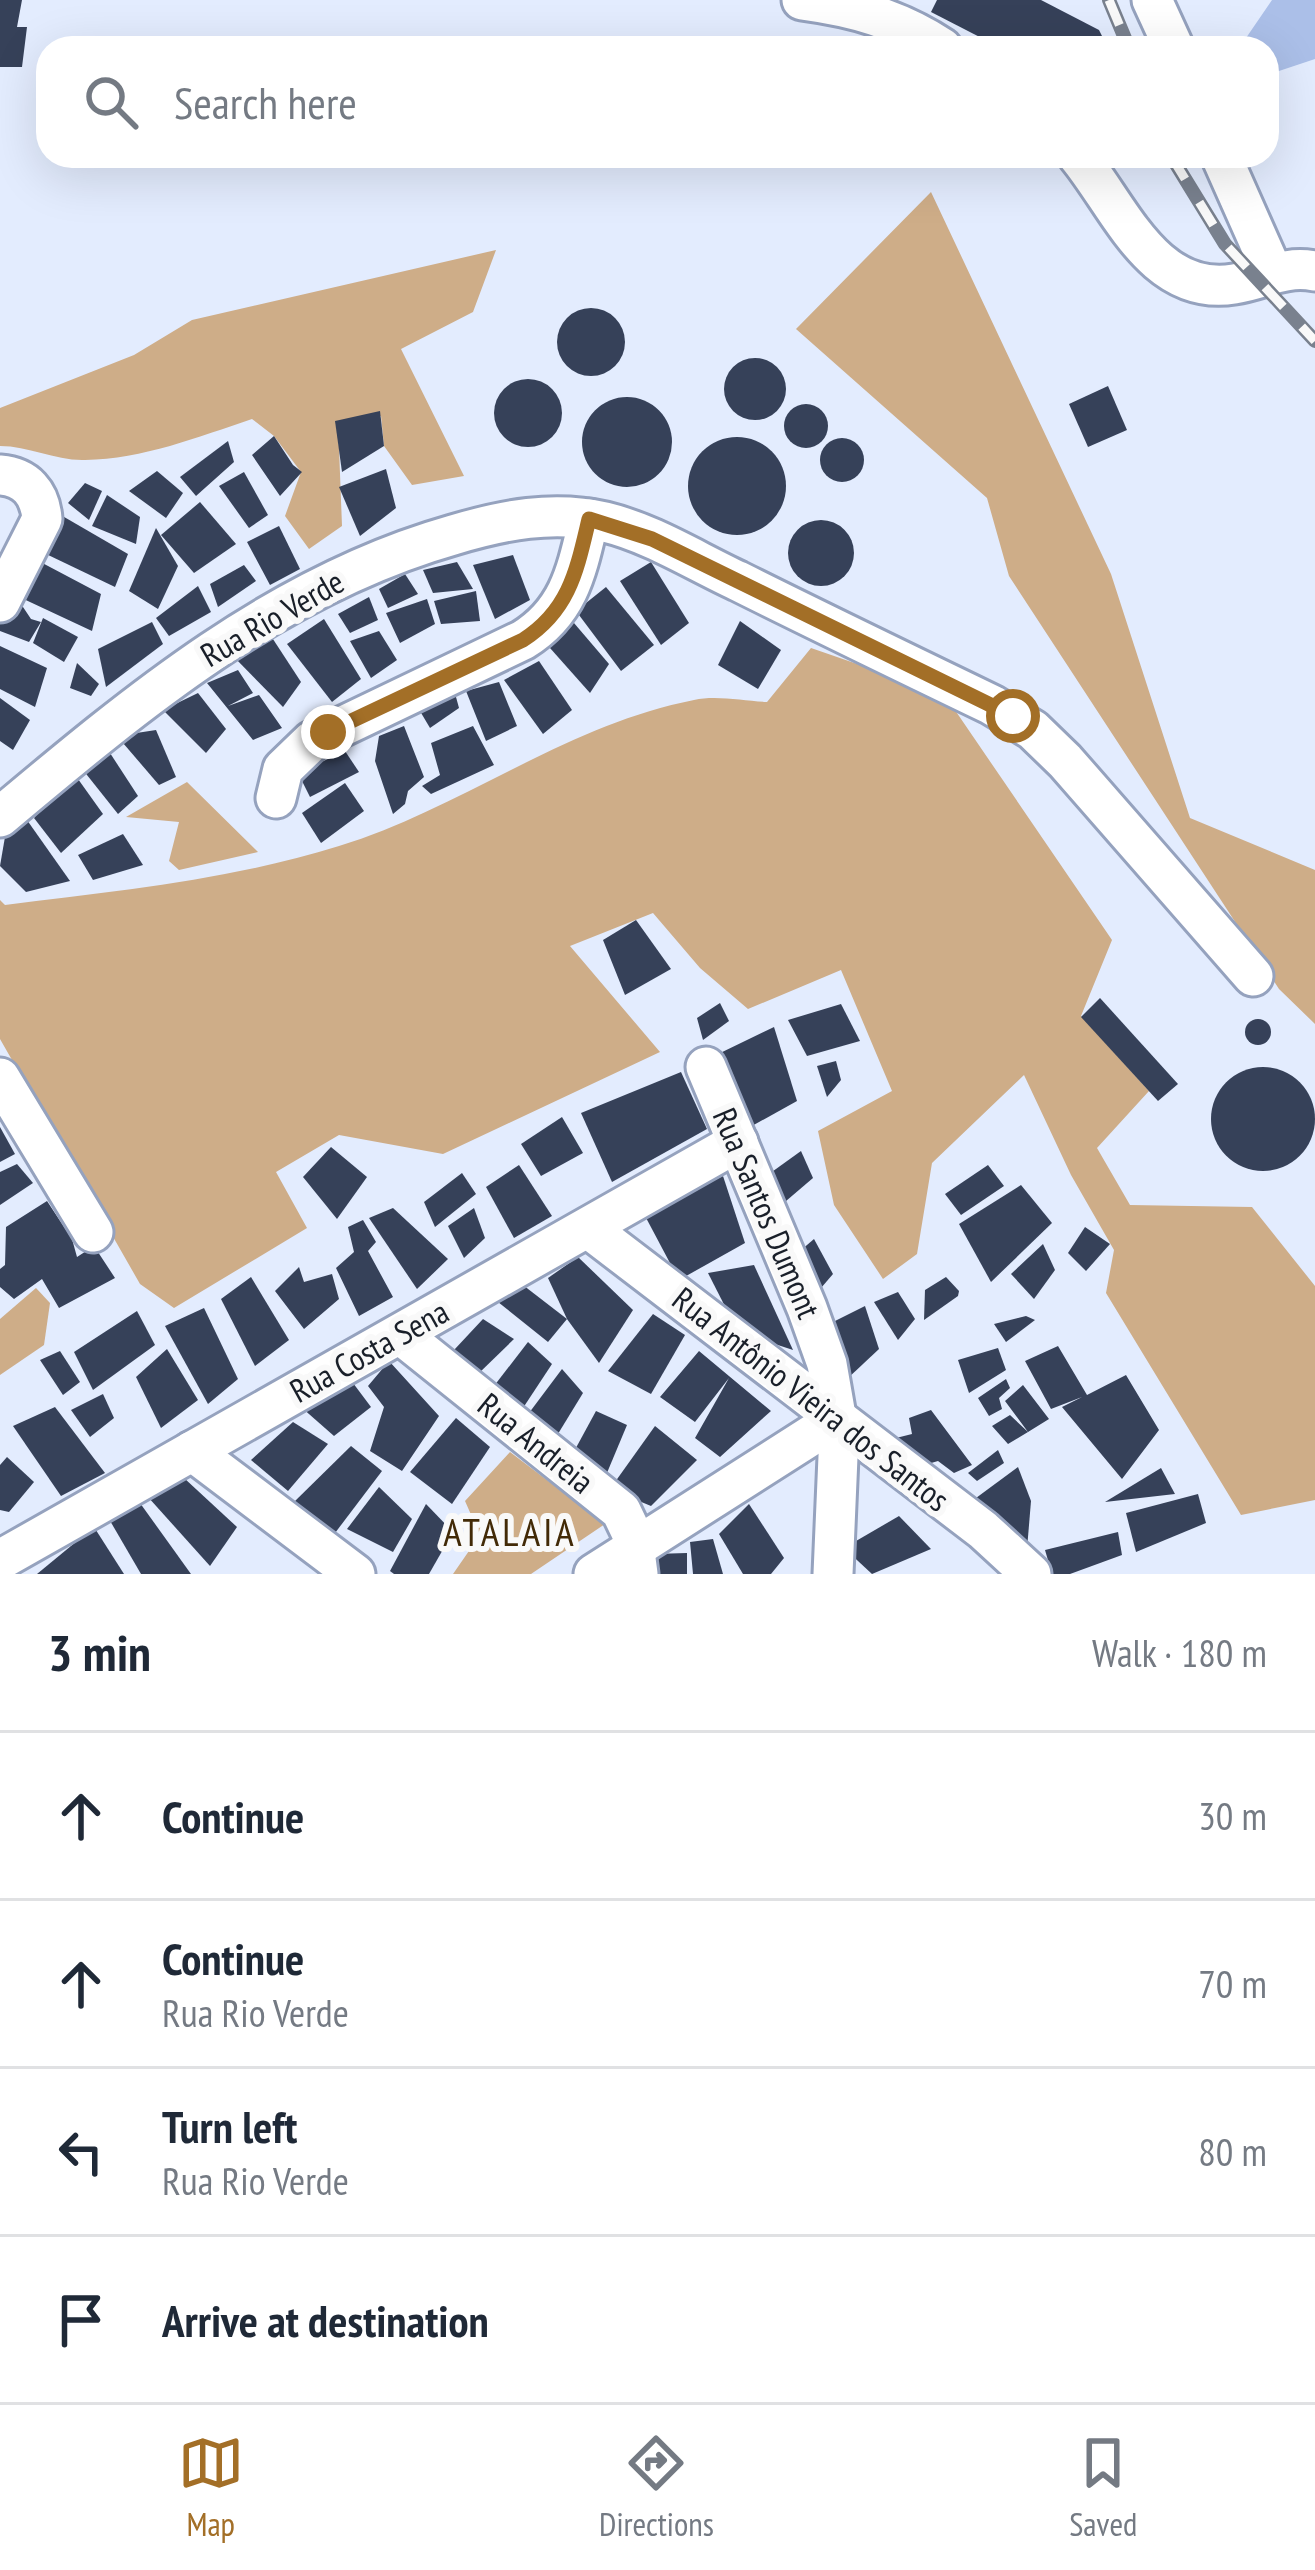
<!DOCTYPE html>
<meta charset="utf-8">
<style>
:root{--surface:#fff;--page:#f6f6f7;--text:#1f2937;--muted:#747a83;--line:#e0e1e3;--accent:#a36f27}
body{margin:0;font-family:"PT Sans Narrow",sans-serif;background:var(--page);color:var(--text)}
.stop{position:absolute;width:36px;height:36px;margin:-27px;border:9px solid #a36f27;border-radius:50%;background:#fff}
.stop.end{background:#a36f27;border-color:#fff;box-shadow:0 3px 12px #0008}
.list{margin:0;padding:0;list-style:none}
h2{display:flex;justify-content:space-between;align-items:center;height:156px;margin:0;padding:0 48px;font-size:51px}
h2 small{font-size:39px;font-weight:400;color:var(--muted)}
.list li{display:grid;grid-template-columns:78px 1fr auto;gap:36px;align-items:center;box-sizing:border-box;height:168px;padding:0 48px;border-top:3px solid var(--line)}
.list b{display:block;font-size:45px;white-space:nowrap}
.list p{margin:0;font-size:39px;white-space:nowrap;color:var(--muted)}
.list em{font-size:39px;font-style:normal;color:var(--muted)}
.icon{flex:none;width:66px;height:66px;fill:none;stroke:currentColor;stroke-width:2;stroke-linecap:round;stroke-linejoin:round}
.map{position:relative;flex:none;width:1315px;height:1574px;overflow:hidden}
.search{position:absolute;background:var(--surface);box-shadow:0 12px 48px #0002;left:36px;right:36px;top:36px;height:132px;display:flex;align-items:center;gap:30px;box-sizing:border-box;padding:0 42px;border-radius:36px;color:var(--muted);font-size:45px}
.sheet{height:828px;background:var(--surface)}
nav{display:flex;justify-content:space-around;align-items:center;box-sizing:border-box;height:168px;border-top:3px solid var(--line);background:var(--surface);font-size:33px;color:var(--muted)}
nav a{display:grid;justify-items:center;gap:6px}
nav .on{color:var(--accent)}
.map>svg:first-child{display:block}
</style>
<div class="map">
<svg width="1315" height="1574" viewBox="0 0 1315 1574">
<rect width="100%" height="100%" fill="#e3ecfe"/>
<g fill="#cead88">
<polygon points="931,192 1111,574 1190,818 1315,870 1315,1024 1279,989 1009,576 987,498 796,329"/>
<path d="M 496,250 L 473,312 L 401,349 L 464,476 L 412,485 L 384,446 L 381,416 L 338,421 L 342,526 L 309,549 L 285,516 L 301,472 L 274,436 L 252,419 C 198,437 143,459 85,460 C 56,461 29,446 0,446 L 0,408 L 134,355 L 192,320 Z"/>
<path d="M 811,648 L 944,694 L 1112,940 L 1081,1016 L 1149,1091 L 1097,1148 L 1130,1205 L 1252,1207 L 1315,1286 L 1315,1500 L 1241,1515 L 1106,1293 L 1114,1250 L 1071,1175 L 1024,1075 L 932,1163 L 917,1254 L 883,1279 L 834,1205 L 818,1131 L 892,1091 L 841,970 L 748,1009 L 700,968 L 653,913 L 570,946 L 660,1052 L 443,1154 L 339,1135 L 276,1172 L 307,1228 L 174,1308 L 140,1284 L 0,1039 L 0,900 L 5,905 C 116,891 231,880 339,846 C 462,808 566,725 694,700 C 716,695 744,701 767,702 Z"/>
<polygon points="187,782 258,852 179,870 169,861 179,822 126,817"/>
<polygon points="36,1288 50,1303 44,1345 0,1375 0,1319"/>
<polygon points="510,1452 605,1524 531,1574 453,1574 480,1535 465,1501"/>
</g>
<polygon fill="#abbfe8" points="1272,0 1315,0 1315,59 1267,75 1267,48 1246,48 1246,38"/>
<g fill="#364159">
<polygon points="0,0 22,0 17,27 27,27 22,67 0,67"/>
<polygon points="937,0 1041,0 1099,30 1108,48 1001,48 931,12"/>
<circle cx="591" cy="342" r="34"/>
<circle cx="755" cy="389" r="31"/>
<circle cx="528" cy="413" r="34"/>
<polygon points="1108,386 1127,430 1088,447 1069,404"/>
<circle cx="627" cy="442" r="45"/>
<circle cx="806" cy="426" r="22"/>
<polygon points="380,411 384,446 342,472 335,421"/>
<polygon points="274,436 293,465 302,472 280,496 252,455"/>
<circle cx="737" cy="486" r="49"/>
<circle cx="842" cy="460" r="22"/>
<polygon points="228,441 234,462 196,496 180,477"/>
<polygon points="386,469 396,508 360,536 339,487"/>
<polygon points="157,471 183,493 166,518 129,491"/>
<polygon points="244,472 268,515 249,528 219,486"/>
<polygon points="85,483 102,491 89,520 68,503"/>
<polygon points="107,495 140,517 136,544 92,526"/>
<polygon points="200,502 236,544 194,573 161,535"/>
<polygon points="59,514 128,554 115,587 44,553"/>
<circle cx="821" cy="553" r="33"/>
<polygon points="279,526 300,569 270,585 247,542"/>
<polygon points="156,528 178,566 158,609 129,591"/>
<polygon points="513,555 530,600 495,619 473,565"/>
<polygon points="31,557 101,594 92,631 15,595 31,619 41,622 29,642 0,631 0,623"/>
<polygon points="457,562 473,589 433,593 423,570"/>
<polygon points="651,562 689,623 661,645 620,581"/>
<polygon points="244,565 256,581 218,607 210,584"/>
<polygon points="405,574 418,594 388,608 379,589"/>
<polygon points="198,586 211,612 169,636 156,618"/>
<polygon points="606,587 654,645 621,671 576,611"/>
<polygon points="476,591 480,621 441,624 434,601"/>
<polygon points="369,597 378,620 350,633 338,614"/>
<polygon points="427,599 435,624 400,643 386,613"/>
<polygon points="568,616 609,664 590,693 542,639"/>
<polygon points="43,618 78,637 64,662 33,643"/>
<polygon points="324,619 361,679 332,702 287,644"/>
<polygon points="740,621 781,650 758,689 718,665"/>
<polygon points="152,622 163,644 106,687 98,649"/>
<polygon points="379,631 397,660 371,678 350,641"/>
<polygon points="269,633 301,682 283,707 233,656"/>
<polygon points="0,646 47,668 35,707 0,689"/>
<polygon points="539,661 572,710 543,734 504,680"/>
<polygon points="77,663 99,684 91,696 70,688"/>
<polygon points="238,670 253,693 228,706 259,695 282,728 253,740 207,683"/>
<polygon points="499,682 517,726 486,741 466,691"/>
<polygon points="453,686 459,708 430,728 414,701"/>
<polygon points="198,693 226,729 206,753 163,710"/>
<polygon points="0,698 30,720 13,750 0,741"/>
<polygon points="404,726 424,777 408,791 405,804 393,814 375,761 379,736"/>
<polygon points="473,726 494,765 431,794 422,786 440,775 431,743"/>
<polygon points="156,730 176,777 159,785 117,736"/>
<polygon points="345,751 359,772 310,797 298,773"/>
<polygon points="110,753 138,796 118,814 83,770"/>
<polygon points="73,772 103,814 61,853 34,818"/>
<polygon points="345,783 364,811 321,843 302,813"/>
<polygon points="22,813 70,881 26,892 0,866 6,831"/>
<polygon points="123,834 143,865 93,880 78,855"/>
<polygon points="636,920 671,969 625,995 603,940"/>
<polygon points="1100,998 1178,1084 1158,1101 1081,1017"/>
<polygon points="720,1003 729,1021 703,1040 697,1018"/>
<polygon points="841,1004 860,1041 807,1056 788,1020"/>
<circle cx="1258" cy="1032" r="13"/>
<polygon points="774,1027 797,1101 741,1132 714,1056"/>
<polygon points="836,1061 841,1080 827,1097 817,1066"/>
<circle cx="1263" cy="1119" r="52"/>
<polygon points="681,1072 707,1129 612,1182 581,1113"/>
<polygon points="562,1117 583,1153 541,1176 521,1144"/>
<polygon points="0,1127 15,1154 0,1162"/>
<polygon points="331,1147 367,1177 337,1219 303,1177"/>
<polygon points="801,1151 813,1178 779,1207 769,1174"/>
<polygon points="17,1164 33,1183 0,1205 0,1172"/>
<polygon points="519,1165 552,1216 514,1238 486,1187"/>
<polygon points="988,1165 1004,1186 961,1215 945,1194"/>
<polygon points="462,1173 476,1194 435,1227 424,1202"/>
<polygon points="723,1176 745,1243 679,1280 644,1214"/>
<polygon points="1021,1185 1052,1223 991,1282 959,1224"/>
<polygon points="47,1201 72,1239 77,1257 94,1246 115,1278 59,1308 42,1279 14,1299 0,1287 0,1269 5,1265 6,1227"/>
<polygon points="393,1208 448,1259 417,1289 369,1218"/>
<polygon points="474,1208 485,1238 464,1258 448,1226"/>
<polygon points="363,1220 376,1242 368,1251 393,1297 359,1316 336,1268 354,1252 348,1227"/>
<polygon points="1085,1227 1110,1244 1086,1271 1068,1253"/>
<polygon points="814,1239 833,1274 815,1295 800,1251"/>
<polygon points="1043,1244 1055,1270 1034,1299 1011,1274"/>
<polygon points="578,1257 633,1310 599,1363 567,1319 548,1278"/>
<polygon points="754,1265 793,1350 738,1332 708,1273"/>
<polygon points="299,1267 304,1282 332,1274 339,1299 304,1329 275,1291"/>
<polygon points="251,1277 289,1340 255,1366 221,1299"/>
<polygon points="946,1277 959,1291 958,1296 924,1320 925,1290"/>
<polygon points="519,1282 567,1319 548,1342 498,1302"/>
<polygon points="898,1292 915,1319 898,1340 874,1302"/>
<polygon points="865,1306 879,1349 847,1379 825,1326"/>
<polygon points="204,1308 238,1379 208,1404 165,1326"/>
<polygon points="137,1311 155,1345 93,1390 74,1352"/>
<polygon points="653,1314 685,1335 651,1394 608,1371"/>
<polygon points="1026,1316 1035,1320 1006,1342 994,1324"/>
<polygon points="483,1319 514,1339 476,1376 454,1350"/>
<polygon points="528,1342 552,1364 521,1411 494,1386"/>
<polygon points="1058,1346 1087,1395 1126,1375 1159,1430 1122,1479 1062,1407 1082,1397 1051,1409 1025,1361"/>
<polygon points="998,1348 1006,1370 969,1393 958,1360"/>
<polygon points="167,1349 198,1400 161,1428 136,1377"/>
<polygon points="60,1351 80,1382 63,1395 40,1360"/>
<polygon points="699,1351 771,1411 720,1457 695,1438 729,1378 695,1422 660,1397"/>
<polygon points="389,1361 439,1416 402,1471 370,1451 384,1407 368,1386"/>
<polygon points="562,1369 583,1393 553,1442 526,1417"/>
<polygon points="1006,1379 1010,1388 999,1398 1002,1409 989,1416 978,1398"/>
<polygon points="353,1383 371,1407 334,1436 301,1407"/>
<polygon points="1023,1385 1049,1419 1028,1432 1008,1444 992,1426 1010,1415 1028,1432 1005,1401"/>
<polygon points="103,1394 114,1418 90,1437 71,1410"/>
<polygon points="55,1407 105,1473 61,1496 13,1426"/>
<polygon points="931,1410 972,1465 954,1473 938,1461 921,1466 896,1438 912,1434 909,1418"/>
<polygon points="596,1411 627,1425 604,1480 571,1457"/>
<polygon points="456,1418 490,1447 452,1504 410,1472"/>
<polygon points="293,1422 328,1444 288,1491 251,1460"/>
<polygon points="655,1426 697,1460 651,1506 610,1489"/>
<polygon points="351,1446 382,1471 332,1537 293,1503"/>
<polygon points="998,1450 1004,1463 977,1481 968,1473"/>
<polygon points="7,1457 34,1482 9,1512 0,1510 0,1465"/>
<polygon points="1018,1467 1031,1501 1027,1549 976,1498"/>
<polygon points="1161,1468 1175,1494 1105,1502"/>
<polygon points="184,1478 237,1527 210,1566 148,1497"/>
<polygon points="379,1487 412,1519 393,1552 347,1529"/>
<polygon points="1198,1494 1206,1523 1136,1552 1126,1513"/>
<polygon points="140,1503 191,1574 141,1574 109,1519"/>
<polygon points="426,1504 453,1532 429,1574 394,1574 390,1571"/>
<polygon points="749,1504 784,1558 771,1574 743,1574 719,1534"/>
<polygon points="899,1516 931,1549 872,1574 844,1548"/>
<polygon points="94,1527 124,1574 37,1574"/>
<polygon points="1118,1532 1122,1555 1070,1574 1052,1574 1045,1550"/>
<polygon points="713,1539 723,1574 693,1574 690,1542"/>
<polygon points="687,1553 687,1574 656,1574 654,1554"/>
</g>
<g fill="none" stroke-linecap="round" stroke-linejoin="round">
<g stroke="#95a2be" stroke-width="45">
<g id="minor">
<path d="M 802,0 C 854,7 898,19 942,48"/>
<polyline points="1152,0 1174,48"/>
<path d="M 1078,156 C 1120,207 1153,297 1234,284 C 1263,280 1283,265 1315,271"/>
<polyline points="1221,156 1272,271"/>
<path d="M 0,475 C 26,477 40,493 42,519 L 0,602"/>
<path d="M 276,798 L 283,769 L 312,741 L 523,640 C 570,611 577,569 589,519"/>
<path d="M 0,817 C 137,702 277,585 453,535 C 503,520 553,510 605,522 C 651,533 695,561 738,581 C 822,623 907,664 992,705 L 1033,730 L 1065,761 L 1253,976"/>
<polyline points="706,1067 807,1308 827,1364 839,1433 833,1574"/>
<polyline points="0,1078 93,1232"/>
<polyline points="588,1228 983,1530 1031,1574"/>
<polyline points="400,1334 621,1511 633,1536 638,1574"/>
<polyline points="192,1451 355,1574"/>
<polyline points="0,1560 738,1142"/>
<polyline points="594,1574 837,1419"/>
</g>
</g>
<use href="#minor" stroke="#fff" stroke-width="39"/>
<g stroke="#79818e" stroke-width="14">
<g id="rail">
<polyline points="1109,0 1129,48"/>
<polyline points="1171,156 1225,244 1315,341"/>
</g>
</g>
<use href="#rail" stroke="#f9f9f9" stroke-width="9" stroke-dasharray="27" stroke-linecap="butt"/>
</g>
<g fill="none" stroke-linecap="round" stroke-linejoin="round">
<path stroke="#a36f27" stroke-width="15" d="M 328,732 L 523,640 C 570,610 577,569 589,519 L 652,539 L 1013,716"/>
</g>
<g text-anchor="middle" stroke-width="12" stroke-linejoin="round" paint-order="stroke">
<g font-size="33" fill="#191f29" stroke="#f9f9f9">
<text transform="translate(272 618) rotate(-30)" y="12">Rua Rio Verde</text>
<text transform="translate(767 1213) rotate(67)" y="12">Rua Santos Dumont</text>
<text transform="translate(369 1351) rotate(-29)" y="12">Rua Costa Sena</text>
<text transform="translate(811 1399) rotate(38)" y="12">Rua Antônio Vieira dos Santos</text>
<text transform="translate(536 1443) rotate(39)" y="12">Rua Andreia</text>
</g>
<g font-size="39" letter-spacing="3" fill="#422a07" stroke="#f9f9f9">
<text x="510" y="1546">ATALAIA</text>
</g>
</g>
</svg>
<div class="stop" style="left:1013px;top:716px"></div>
<div class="stop end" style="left:328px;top:732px"></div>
<div class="search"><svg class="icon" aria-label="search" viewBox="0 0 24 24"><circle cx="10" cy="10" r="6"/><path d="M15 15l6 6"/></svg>Search here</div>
</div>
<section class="sheet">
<h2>3 min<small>Walk · 180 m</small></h2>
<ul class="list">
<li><svg class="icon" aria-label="ahead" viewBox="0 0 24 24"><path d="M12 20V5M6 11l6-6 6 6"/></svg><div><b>Continue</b></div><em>30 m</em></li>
<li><svg class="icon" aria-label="ahead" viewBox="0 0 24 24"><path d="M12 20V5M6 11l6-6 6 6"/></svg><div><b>Continue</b><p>Rua Rio Verde</p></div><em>70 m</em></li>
<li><svg class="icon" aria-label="left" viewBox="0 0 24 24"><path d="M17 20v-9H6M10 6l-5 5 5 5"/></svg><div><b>Turn left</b><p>Rua Rio Verde</p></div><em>80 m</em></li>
<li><svg class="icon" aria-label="arrive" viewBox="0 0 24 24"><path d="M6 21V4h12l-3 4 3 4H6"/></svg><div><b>Arrive at destination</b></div></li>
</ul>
</section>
<nav>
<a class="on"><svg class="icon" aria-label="map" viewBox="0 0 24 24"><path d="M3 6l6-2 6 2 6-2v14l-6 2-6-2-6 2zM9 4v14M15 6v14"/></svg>Map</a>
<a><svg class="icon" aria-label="directions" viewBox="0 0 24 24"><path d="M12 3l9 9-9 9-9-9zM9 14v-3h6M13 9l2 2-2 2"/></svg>Directions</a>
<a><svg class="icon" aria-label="saved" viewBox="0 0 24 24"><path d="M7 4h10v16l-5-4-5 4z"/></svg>Saved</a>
</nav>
